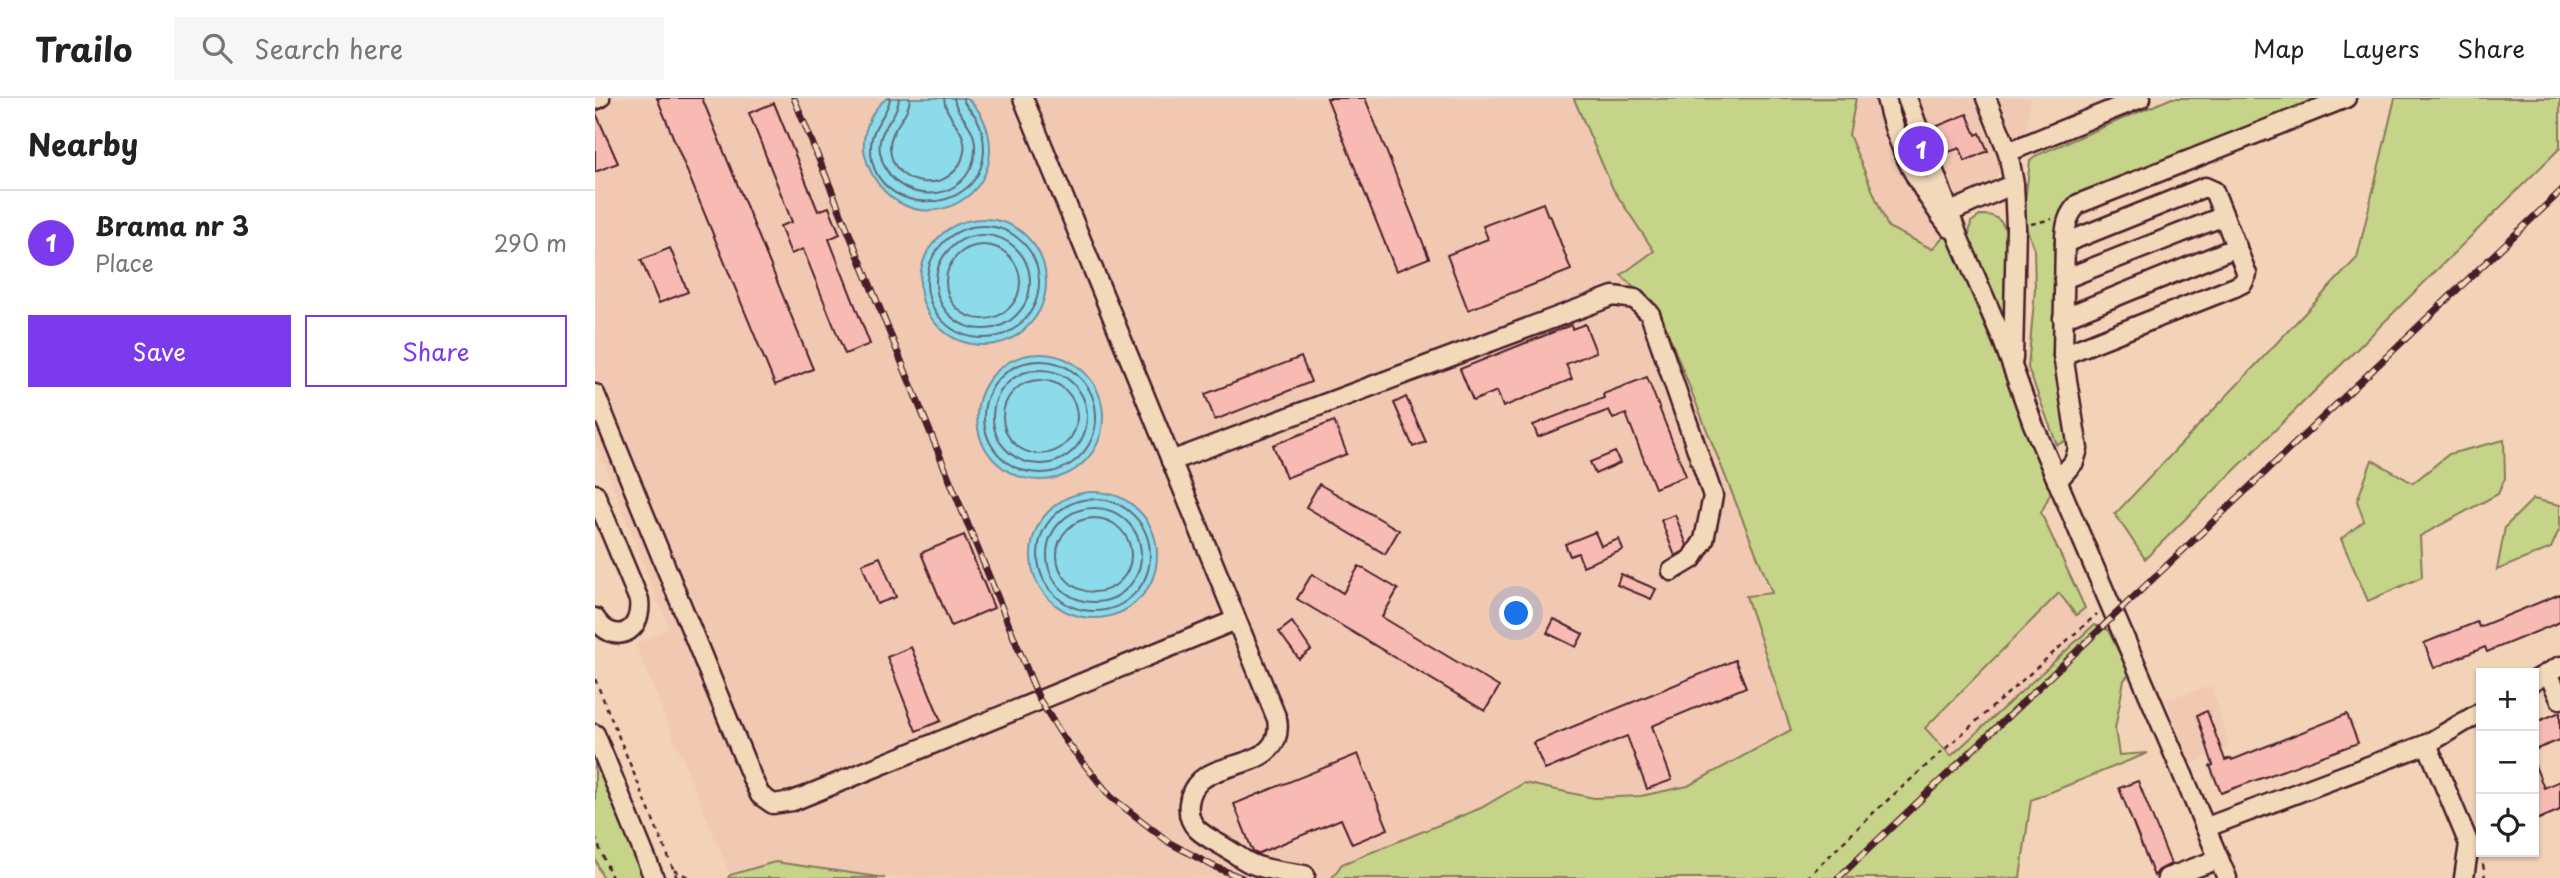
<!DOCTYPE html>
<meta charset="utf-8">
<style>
:root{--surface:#fff;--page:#f6f6f6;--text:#222;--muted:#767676;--line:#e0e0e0;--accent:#7c3aed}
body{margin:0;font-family:"Playpen Sans",sans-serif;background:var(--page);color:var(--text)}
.controls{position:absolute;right:21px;bottom:21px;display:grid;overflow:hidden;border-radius:0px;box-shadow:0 2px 5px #0004}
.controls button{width:63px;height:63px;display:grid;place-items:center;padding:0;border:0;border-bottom:2px solid var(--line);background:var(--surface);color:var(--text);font:35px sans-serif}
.you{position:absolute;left:922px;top:516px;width:24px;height:24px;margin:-18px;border:5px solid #fff;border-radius:50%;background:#1a73e8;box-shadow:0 0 0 10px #1a73e833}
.badge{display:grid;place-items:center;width:46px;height:46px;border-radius:50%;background:var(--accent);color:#fff;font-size:23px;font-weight:700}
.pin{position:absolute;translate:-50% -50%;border:4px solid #fff;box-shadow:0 2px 7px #0006}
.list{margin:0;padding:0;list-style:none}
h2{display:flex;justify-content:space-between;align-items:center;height:91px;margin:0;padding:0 28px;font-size:30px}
h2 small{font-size:23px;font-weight:400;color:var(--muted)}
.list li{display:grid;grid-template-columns:46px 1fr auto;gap:21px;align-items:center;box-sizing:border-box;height:105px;padding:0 28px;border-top:2px solid var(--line)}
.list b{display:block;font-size:26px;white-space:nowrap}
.list p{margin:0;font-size:23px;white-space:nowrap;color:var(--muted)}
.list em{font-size:23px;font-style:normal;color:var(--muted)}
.actions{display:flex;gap:14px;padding:21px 28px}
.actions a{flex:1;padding:16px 0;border:2px solid var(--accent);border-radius:0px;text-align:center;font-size:24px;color:var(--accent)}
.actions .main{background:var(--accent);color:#fff}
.icon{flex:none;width:38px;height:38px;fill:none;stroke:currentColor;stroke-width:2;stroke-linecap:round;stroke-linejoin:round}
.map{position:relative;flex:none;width:1965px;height:780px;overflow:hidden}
header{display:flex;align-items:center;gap:42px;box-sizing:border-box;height:98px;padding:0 35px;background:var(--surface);border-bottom:2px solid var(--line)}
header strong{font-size:33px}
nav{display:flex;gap:38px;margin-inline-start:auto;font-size:24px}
.search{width:490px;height:63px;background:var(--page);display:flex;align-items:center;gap:18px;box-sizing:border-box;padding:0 24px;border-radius:0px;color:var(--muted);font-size:26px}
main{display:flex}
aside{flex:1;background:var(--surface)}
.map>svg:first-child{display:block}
</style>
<header>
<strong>Trailo</strong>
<div class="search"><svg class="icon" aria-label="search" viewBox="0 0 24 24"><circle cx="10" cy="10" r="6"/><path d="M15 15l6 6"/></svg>Search here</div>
<nav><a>Map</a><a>Layers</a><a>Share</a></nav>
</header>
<main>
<aside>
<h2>Nearby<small></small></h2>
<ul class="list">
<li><span class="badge">1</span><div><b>Brama nr 3</b><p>Place</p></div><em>290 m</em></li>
</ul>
<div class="actions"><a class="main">Save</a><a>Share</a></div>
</aside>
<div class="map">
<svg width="1965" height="780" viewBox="0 0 1965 780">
<rect width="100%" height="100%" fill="#f2d3b8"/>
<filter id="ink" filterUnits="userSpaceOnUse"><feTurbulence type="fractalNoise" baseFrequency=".0143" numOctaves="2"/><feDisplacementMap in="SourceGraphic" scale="14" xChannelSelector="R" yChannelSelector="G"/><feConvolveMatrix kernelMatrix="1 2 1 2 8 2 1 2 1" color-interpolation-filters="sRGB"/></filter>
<g filter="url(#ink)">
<g fill="#f1c9b3">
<polygon points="0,0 981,0 1018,91 1059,153 1026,177 1061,211 1177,495 1151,499 1196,632 1093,688 1046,698 999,700 929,685 886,710 747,766 737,780 290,780 180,764 135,777 40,546 74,530 0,344"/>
<polygon points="1261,0 1436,0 1431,39 1396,86 1337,151 1293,129 1254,37"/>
<polygon points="1464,495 1481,517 1490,510 1499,527 1356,658 1329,629"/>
<polygon points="1617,588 1634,648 1596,667 1571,601"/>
</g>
<g fill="#c5d488" stroke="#887a5a" stroke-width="2">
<polygon points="1261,0 1254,37 1293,129 1337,151 1352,135 1457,392 1446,415 1490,510 1481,517 1464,495 1330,630 1356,658 1499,527 1513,532 1535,576 1529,582 1520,631 1524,657 1553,655 1436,702 1425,780 737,780 747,766 886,710 929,685 999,700 1046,698 1093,688 1196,632 1151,498 1177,495 1065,215 1026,177 1059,153 1018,91 979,1"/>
<polygon points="1577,0 1723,0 1475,100 1460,134 1461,277 1474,332 1471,343 1462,347 1433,270 1440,191 1439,151 1428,120 1435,63 1442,57"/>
<polygon points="1800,0 1965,0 1965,50 1550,461 1520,416 1762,160"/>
<path d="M 1386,117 C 1394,117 1400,117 1406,124 C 1420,140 1412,197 1411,219 L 1407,218 L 1373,142 L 1376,124 Z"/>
<polygon points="1909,342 1910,380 1903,396 1825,438 1827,479 1773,503 1746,441 1769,423 1762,403 1777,362 1818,385 1854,356"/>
<polygon points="1938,401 1965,407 1965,430 1956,450 1902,472 1910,429"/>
<polygon points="0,654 51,780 8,780 0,761"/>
<polygon points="180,764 290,780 133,780 135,777"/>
</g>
<g fill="#8cdbea" stroke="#72909e" stroke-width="2">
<path d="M 292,0 L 372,0 C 401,25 404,73 373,98 C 331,131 281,104 270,57 C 265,37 276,11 292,0 Z"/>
<circle cx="388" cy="184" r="63"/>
<circle cx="445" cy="319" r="63"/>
<circle cx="499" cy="457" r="63"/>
</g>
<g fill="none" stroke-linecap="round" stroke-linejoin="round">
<g stroke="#646a77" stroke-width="2">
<path d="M 295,0 C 294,16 276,26 276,49 C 274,119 385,123 389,53 C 389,40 386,23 376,13 C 372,8 369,7 368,0"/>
<path d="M 304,0 C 303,20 281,31 285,54 C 295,110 375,109 380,53 C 382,26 361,19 359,0"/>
<path d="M 315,0 C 314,19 294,30 295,50 C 297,93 361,97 369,54 C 373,31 350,21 349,0"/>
<circle cx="388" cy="184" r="56"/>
<circle cx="388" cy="184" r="47"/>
<circle cx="388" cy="184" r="37"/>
<circle cx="445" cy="319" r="56"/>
<circle cx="445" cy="319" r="47"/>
<circle cx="445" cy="319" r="37"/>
<circle cx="499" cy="457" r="56"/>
<circle cx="499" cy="457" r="47"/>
<circle cx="499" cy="457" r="37"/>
</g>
</g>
<g fill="#f7bbb3" stroke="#4a1f2b" stroke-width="2">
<polygon points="62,0 107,0 218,271 180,287"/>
<polygon points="732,0 770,0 834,160 801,173"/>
<polygon points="179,5 223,113 234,109 245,136 234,141 275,246 250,256 208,151 196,156 185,128 197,124 154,15"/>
<polygon points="0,13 23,65 0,74"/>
<polygon points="1372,16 1381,37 1385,35 1393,53 1370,63 1365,50 1345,57 1335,31"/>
<polygon points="948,105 953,118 955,117 976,172 873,212 852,157 893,141 888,128"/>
<polygon points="75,150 93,194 64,205 46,162"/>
<polygon points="990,226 1001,254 971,266 977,281 908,309 902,293 878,303 865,271 976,227 977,231"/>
<polygon points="706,259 716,284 620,322 610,296"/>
<polygon points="1052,279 1091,378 1060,390 1031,316 1018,321 1014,312 943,339 938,327 1009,300 1008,296"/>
<polygon points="811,299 831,344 818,349 799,305"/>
<polygon points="739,323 752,356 691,380 678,347"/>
<polygon points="1020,354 1025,365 1000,376 995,364"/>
<polygon points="724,386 804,432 790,456 711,409"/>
<polygon points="1080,417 1092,447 1089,453 1080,458 1066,422"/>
<polygon points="1000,434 1006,448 1024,441 1028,452 988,468 983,455 975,458 970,446"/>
<polygon points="369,437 399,510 356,528 326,455"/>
<polygon points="285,459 301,499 282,506 267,466"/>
<polygon points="764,468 803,491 787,519 904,589 890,613 702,501 717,476 748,495"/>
<polygon points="1026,476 1061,491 1056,501 1022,487"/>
<polygon points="1965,496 1965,524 1892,554 1890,549 1839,570 1829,545 1882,524 1884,529"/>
<polygon points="959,521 988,536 981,549 952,535"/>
<polygon points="697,524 716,552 704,561 684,534"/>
<polygon points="316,549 346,623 321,633 292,559"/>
<polygon points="1140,562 1151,589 1057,628 1077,682 1052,691 1032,638 950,672 938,645"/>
<polygon points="1612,613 1630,662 1636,660 1637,662 1752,616 1763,645 1626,695 1615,668 1618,667 1602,617"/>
<polygon points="1965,614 1965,642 1939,652 1939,625"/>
<polygon points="763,656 793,731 757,746 746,721 662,756 658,754 639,706"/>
<polygon points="1939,665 1949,690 1965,683 1965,712 1939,723"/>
<polygon points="1543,683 1576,766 1564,772 1559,778 1524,690"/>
</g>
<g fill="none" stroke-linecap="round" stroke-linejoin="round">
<g stroke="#4a1f2b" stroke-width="23">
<g id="minor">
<path d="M 428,0 L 682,621 C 684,632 683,642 674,651 C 659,667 624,667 606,682 C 592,694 589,718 602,731 C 611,740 624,745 634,752 C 641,756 649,763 657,766 C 673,773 693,774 710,777"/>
<path d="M 1291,0 C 1302,50 1324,90 1355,130"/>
<polyline points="1312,0 1364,141 1407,240 1438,326 1632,780"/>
<polyline points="1391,0 1413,54 1419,86 1421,129 1418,261"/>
<polyline points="0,2 5,0"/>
<polyline points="1413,54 1546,0"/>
<polyline points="1346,118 1419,86"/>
<polyline points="1469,181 1629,118"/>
<polyline points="1468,220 1642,149"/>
<polyline points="1468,257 1640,189 1648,185 1652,176 1619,93 1610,89 1470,145"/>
<polyline points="0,296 157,680 165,697 178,706 198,703 641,522"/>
<polyline points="576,363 1018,198 1040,201 1055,216 1118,398 1109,442 1097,461 1077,473"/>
<path d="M 1462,383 L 1479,364 L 1483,351 L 1468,257 L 1470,139 C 1471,125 1473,117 1483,106 L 1751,0"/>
<path d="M 0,396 L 44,502 C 48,536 18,548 0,520"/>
<polyline points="1953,575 1965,601"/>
<polyline points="1939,583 1965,568"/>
<polyline points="0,636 59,780"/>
<polyline points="1832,646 1886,614"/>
<polyline points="1612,729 1832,646 1874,746 1869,780"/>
<polyline points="1572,780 1624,761"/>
</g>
</g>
<g stroke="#4a1f2b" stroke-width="2.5" stroke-dasharray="5 5" stroke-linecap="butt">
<polyline points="1436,126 1457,121"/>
<polyline points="0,581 82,780"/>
<polyline points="0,739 17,780"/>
<polyline points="1888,766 1890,780"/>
<polyline points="79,772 95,780"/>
<polyline points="1212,780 1277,716 1502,516"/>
</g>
<use href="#minor" stroke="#f1d9b9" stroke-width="18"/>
<g stroke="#4a1f2b" stroke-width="7">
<g id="rail">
<polyline points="199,0 444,601 470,642 516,699 575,745 618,768 647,780"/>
<polyline points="1243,780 1965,94"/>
</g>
</g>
<use href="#rail" stroke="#f1d9b9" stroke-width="4.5" stroke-dasharray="13" stroke-linecap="butt"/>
</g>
</g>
</svg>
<div class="controls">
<button>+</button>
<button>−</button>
<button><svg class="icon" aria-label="locate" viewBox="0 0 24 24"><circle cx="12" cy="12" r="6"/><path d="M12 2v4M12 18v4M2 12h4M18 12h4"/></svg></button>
</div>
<div class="you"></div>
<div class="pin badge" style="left:1326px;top:51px">1</div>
</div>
</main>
